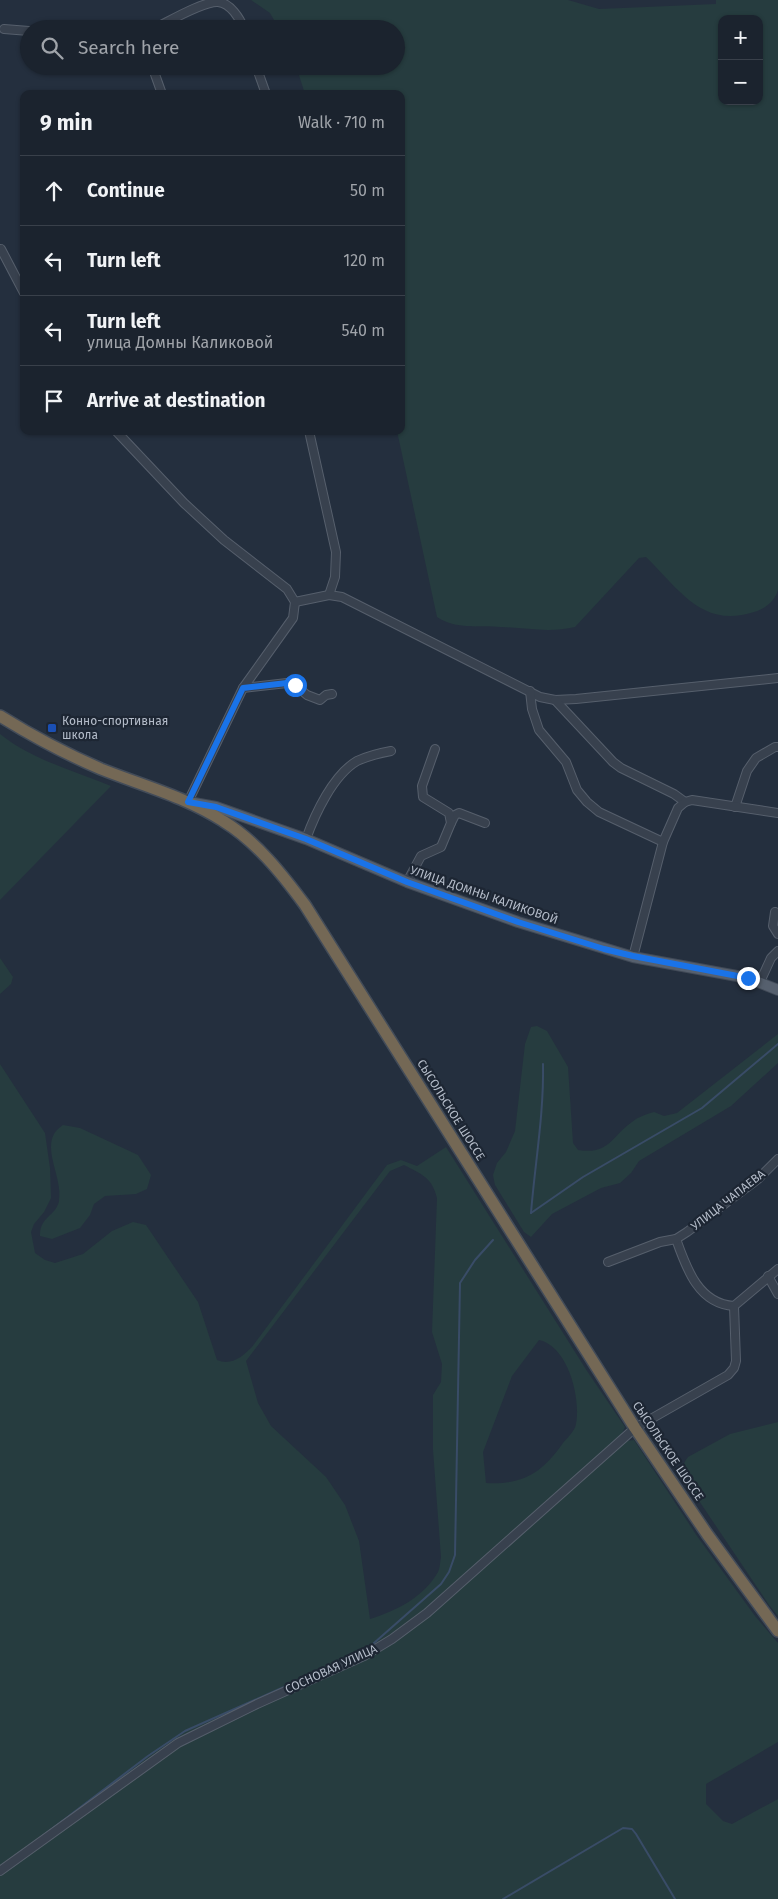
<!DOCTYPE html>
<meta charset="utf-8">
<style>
:root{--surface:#1b232e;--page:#242b36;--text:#f1f3f6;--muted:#a0a4aa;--line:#39404a}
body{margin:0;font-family:"Fira Sans",sans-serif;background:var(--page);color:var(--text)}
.controls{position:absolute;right:15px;top:15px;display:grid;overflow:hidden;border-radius:10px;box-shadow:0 1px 4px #0004}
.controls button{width:45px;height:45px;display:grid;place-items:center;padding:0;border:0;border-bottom:1px solid var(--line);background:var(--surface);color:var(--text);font:25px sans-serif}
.stop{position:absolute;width:15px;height:15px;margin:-11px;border:4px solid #1a73e8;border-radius:50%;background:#fff}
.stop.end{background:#1a73e8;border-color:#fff;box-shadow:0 1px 5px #0008}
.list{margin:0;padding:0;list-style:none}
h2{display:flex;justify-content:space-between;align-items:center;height:65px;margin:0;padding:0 20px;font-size:21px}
h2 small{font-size:16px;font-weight:400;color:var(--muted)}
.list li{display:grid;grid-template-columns:32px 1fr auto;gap:15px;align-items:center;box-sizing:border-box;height:70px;padding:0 20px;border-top:1px solid var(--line)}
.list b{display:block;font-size:19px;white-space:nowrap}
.list p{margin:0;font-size:16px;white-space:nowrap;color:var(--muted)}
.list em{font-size:16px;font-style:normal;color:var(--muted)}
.icon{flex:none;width:28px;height:28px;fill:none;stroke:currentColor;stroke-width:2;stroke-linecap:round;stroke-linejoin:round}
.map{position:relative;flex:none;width:778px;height:1899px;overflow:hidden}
.search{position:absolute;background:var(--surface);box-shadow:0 1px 4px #0004;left:20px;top:20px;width:385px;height:55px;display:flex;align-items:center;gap:12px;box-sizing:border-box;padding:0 18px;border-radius:28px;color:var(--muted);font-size:19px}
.panel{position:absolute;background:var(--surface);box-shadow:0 1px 4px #0004;left:20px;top:90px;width:385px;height:345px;border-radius:10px}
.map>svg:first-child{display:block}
</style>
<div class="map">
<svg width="778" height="1899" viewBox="0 0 778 1899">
<rect width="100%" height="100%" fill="#242f3e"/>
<g fill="#263c3f" fill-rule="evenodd">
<path d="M 251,0 L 568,0 L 599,9 L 716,4 L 716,0 L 778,0 L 778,590 C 775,601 765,609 754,612 C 702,629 679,589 646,557 L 639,558 L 575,627 C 550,633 526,628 501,627 C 480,625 456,630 437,617 L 397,431 L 401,431 L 401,94 L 305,94 L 296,66 L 396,66 L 396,29 L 279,29 L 270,13 ZM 722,19 L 759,19 L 759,101 L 722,101 Z"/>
<path d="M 0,734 C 31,759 74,771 111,786 L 0,900 Z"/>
<polygon points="0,958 13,977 11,984 0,994"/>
<path d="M 537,1026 L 547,1031 L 568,1067 L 573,1143 L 578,1150 C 609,1155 611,1137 632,1122 C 638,1117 646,1114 654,1112 L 664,1116 L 677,1113 L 778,1034 L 778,1063 L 731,1106 L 639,1161 L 631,1173 L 620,1183 L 601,1188 L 552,1214 L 531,1237 L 524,1232 L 495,1185 L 493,1175 L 497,1163 L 506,1152 L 515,1131 L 525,1044 L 531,1027 Z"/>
<path d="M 0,1064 L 45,1133 L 50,1168 L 51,1198 L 44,1212 L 34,1224 L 31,1232 L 35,1253 L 45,1260 L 55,1263 L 83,1254 L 112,1231 L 133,1222 L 146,1225 L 198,1302 L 217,1360 C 231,1366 242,1357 252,1347 L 387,1165 L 401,1160 L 417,1166 L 446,1147 L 587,1371 L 625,1427 L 621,1436 L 424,1610 L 389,1636 L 362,1652 L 255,1700 L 176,1740 L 0,1867 ZM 404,1165 C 421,1174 432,1177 437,1198 L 432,1332 L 442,1364 L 441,1382 L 433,1395 L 433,1450 L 441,1557 C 440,1562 440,1568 438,1572 C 424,1597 396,1611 370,1619 L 359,1541 L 345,1505 L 326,1477 L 271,1426 L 258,1403 L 246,1361 L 390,1171 ZM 539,1340 C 568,1346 581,1398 576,1424 C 575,1431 567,1438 563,1443 C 542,1473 523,1485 486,1483 L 483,1452 L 512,1376 Z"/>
<path d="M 63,1125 L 80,1128 L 138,1155 L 151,1175 L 147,1189 L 136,1194 L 105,1196 L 94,1204 L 90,1215 L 80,1228 L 52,1239 L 40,1236 C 39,1217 56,1216 59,1201 C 64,1176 36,1142 63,1125 Z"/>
<path d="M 778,1422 L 778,1616 L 769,1605 L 683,1477 C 682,1469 683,1463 688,1457 L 730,1434 Z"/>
<polygon points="634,1440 697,1536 755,1616 778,1643 778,1742 706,1784 706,1804 723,1821 732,1824 778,1799 778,1899 0,1899 0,1876 180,1746 394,1642 626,1441"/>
</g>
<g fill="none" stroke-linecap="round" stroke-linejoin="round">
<g stroke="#394c67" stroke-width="2">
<polyline points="531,1213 583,1177 702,1108 778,1044"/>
<path d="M 531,1213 C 535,1163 544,1114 543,1064"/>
<polyline points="374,1643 441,1584 449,1572 455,1555 460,1283 475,1260 493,1240"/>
<polyline points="36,1841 148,1756 185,1731 349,1658"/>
<polyline points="503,1899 623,1828 632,1829 636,1834 675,1899"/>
</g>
<g stroke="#565f6c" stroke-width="10">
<g id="minor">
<polyline points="4,29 29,31"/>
<path d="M 153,29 C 168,22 203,1 218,2 C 230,3 240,18 244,29"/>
<polyline points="152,66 162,94"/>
<polyline points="256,66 266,94"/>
<polyline points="1,249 24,293"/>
<polyline points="116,431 184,503 224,540 287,589 295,602 293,618 243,688 188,802"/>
<polyline points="309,431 336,552 335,577 329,595"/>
<polyline points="295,602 329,595 342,597 540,697 555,700 576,699 778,678"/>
<polyline points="243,688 287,683 295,685 307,695 320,700 326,695 332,694"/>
<polyline points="530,691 532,709 539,730 566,762 577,790 587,802 599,812 663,842"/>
<polyline points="555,700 613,762 621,768 674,794 685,802"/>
<polyline points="735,807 747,771 756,758 775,747 778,747"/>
<polyline points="451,823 455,815 459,813 485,823"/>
<path d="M 306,839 C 315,814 333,775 357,761 C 368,756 380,753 391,751"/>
<polyline points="407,882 421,856 441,847 451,823 449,813 423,797 422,786 435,749"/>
<polyline points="775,912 773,926 778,934"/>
<polyline points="633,957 663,842 678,808 685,802 692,800 778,813"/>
<polyline points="760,982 771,958 778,951"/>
<path d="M 676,1239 C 686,1267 698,1304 734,1306"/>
<polyline points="608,1262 660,1242 676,1239 687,1232 758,1179 778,1159"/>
<polyline points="768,1276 778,1294"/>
<polyline points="0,1871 178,1743 257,1704 364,1656 392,1639 427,1613 635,1428 728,1375 734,1368 736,1361 734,1306 778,1269"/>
</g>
</g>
<g stroke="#414a57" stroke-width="12">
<polyline id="major" points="194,803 216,807 306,839 407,882 518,922 633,957 748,978 778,990"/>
</g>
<g stroke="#434c59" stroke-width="14">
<path id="highway" d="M 0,716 C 32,736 66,754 101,769 C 141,785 186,797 223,821 C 256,841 282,874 305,905 L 635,1428 L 707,1534 L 778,1631"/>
</g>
<use href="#minor" stroke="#38414e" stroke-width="8"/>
<use href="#major" stroke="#56606e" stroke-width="10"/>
<use href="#highway" stroke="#746855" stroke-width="11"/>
</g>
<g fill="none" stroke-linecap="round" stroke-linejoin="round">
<polyline stroke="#1a73e8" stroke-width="6" points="295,685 287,683 243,688 188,802 216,807 306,839 407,882 518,922 604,949 633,956 748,978"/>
</g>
<rect fill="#1a4fb4" stroke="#1d2633" stroke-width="2" x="47" y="723" width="10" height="10" rx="2.5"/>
<g text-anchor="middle" stroke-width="4.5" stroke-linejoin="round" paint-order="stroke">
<g font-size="12" fill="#b4bcc9" stroke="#1d2633" text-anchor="start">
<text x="62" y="725">Конно-спортивная<tspan x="62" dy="14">школа</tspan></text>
</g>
<g font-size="12" fill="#b4bcc9" stroke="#1d2633">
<text transform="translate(484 895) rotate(19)" y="4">УЛИЦА ДОМНЫ КАЛИКОВОЙ</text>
<text transform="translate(451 1110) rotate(58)" y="4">СЫСОЛЬСКОЕ ШОССЕ</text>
<text transform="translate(728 1200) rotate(-38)" y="4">УЛИЦА ЧАПАЕВА</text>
<text transform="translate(668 1451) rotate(56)" y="4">СЫСОЛЬСКОЕ ШОССЕ</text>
<text transform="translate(331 1669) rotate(-25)" y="4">СОСНОВАЯ УЛИЦА</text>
</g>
</g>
</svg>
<div class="controls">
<button>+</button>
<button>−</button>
</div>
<div class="stop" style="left:295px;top:685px"></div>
<div class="stop end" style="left:748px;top:978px"></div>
<div class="search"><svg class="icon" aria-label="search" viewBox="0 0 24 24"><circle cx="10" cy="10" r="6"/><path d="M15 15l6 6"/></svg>Search here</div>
<section class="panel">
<h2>9 min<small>Walk · 710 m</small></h2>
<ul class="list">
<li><svg class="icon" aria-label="ahead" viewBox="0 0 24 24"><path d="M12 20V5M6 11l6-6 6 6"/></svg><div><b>Continue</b></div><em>50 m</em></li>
<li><svg class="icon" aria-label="left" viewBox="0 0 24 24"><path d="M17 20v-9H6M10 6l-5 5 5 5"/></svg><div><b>Turn left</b></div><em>120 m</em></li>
<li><svg class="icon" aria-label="left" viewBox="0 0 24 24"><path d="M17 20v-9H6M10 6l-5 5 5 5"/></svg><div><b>Turn left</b><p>улица Домны Каликовой</p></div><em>540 m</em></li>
<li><svg class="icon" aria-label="arrive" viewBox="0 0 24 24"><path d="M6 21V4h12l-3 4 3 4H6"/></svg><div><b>Arrive at destination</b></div></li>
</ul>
</section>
</div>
